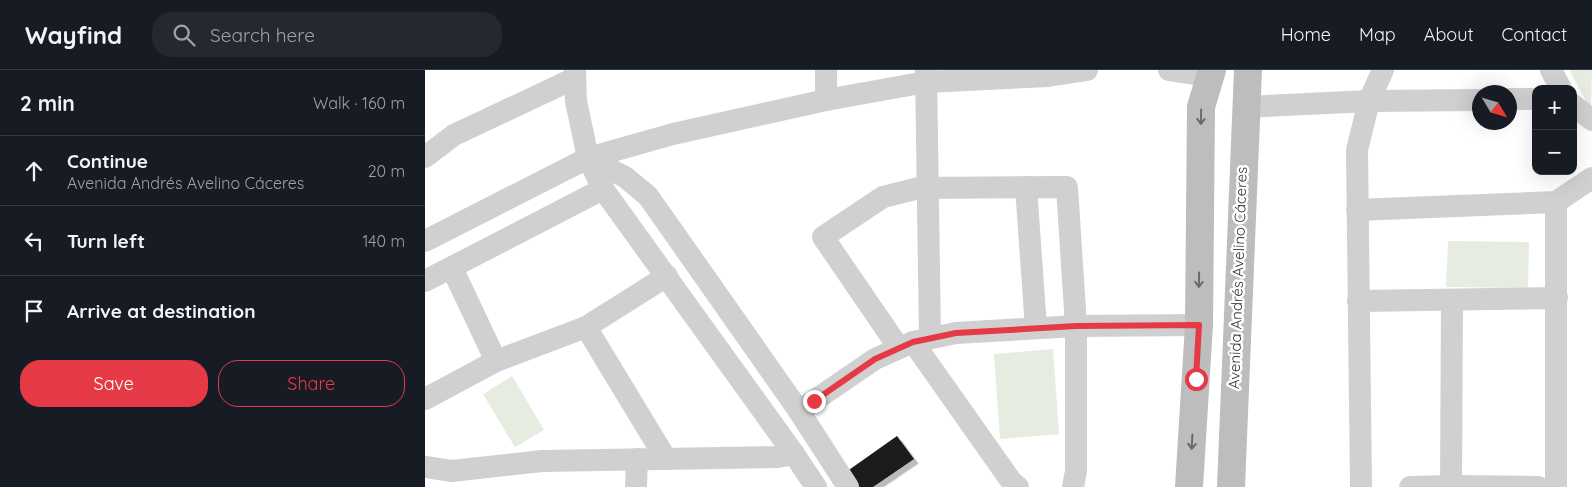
<!DOCTYPE html>
<meta charset="utf-8">
<style>
:root{--surface:#171b24;--page:#242831;--text:#f1f3f6;--muted:#9ea1a6;--line:#363941;--accent:#e63946}
body{margin:0;font-family:Quicksand,sans-serif;background:var(--page);color:var(--text)}
.controls{position:absolute;right:15px;top:15px;display:grid;overflow:hidden;border-radius:10px;box-shadow:0 5px 20px #0002}
.controls button{width:45px;height:45px;display:grid;place-items:center;padding:0;border:0;border-bottom:1px solid var(--line);background:var(--surface);color:var(--text);font:25px sans-serif}
.compass{position:absolute;left:1047px;top:15px;width:45px;height:45px;border-radius:50%;background:var(--surface);box-shadow:0 5px 20px #0002;rotate:128deg}
.stop{position:absolute;width:15px;height:15px;margin:-11px;border:4px solid #e63946;border-radius:50%;background:#fff}
.stop.end{background:#e63946;border-color:#fff;box-shadow:0 1px 5px #0008}
.list{margin:0;padding:0;list-style:none}
h2{display:flex;justify-content:space-between;align-items:center;height:65px;margin:0;padding:0 20px;font-size:21px}
h2 small{font-size:16px;font-weight:400;color:var(--muted)}
.list li{display:grid;grid-template-columns:32px 1fr auto;gap:15px;align-items:center;box-sizing:border-box;height:70px;padding:0 20px;border-top:1px solid var(--line)}
.list b{display:block;font-size:19px;white-space:nowrap}
.list p{margin:0;font-size:16px;white-space:nowrap;color:var(--muted)}
.list em{font-size:16px;font-style:normal;color:var(--muted)}
.actions{display:flex;gap:10px;padding:15px 20px}
.actions a{flex:1;padding:11px 0;border:1px solid var(--accent);border-radius:20px;text-align:center;font-size:18px;color:var(--accent)}
.actions .main{background:var(--accent);color:#fff}
.icon{flex:none;width:28px;height:28px;fill:none;stroke:currentColor;stroke-width:2;stroke-linecap:round;stroke-linejoin:round}
.map{position:relative;flex:none;width:1167px;height:417px;overflow:hidden}
header{display:flex;align-items:center;gap:30px;box-sizing:border-box;height:70px;padding:0 25px;background:var(--surface);border-bottom:1px solid var(--line)}
header strong{font-size:24px}
nav{display:flex;gap:28px;margin-inline-start:auto;font-size:18px}
.search{width:350px;height:45px;background:var(--page);display:flex;align-items:center;gap:12px;box-sizing:border-box;padding:0 18px;border-radius:20px;color:var(--muted);font-size:19px}
main{display:flex}
aside{flex:1;background:var(--surface)}
.map>svg:first-child{display:block}
</style>
<header>
<strong>Wayfind</strong>
<div class="search"><svg class="icon" aria-label="search" viewBox="0 0 24 24"><circle cx="10" cy="10" r="6"/><path d="M15 15l6 6"/></svg>Search here</div>
<nav><a>Home</a><a>Map</a><a>About</a><a>Contact</a></nav>
</header>
<main>
<aside>
<h2>2 min<small>Walk · 160 m</small></h2>
<ul class="list">
<li><svg class="icon" aria-label="ahead" viewBox="0 0 24 24"><path d="M12 20V5M6 11l6-6 6 6"/></svg><div><b>Continue</b><p>Avenida Andrés Avelino Cáceres</p></div><em>20 m</em></li>
<li><svg class="icon" aria-label="left" viewBox="0 0 24 24"><path d="M17 20v-9H6M10 6l-5 5 5 5"/></svg><div><b>Turn left</b></div><em>140 m</em></li>
<li><svg class="icon" aria-label="arrive" viewBox="0 0 24 24"><path d="M6 21V4h12l-3 4 3 4H6"/></svg><div><b>Arrive at destination</b></div></li>
</ul>
<div class="actions"><a class="main">Save</a><a>Share</a></div>
</aside>
<div class="map">
<svg width="1167" height="417" viewBox="0 0 1167 417">
<defs>
<filter id="shadow"><feDropShadow dx="4.5" dy="4.5" stdDeviation="0" flood-color="#0004"/></filter>
</defs>
<rect width="100%" height="100%" fill="#fff"/>
<g fill="#e6ecdf">
<polygon points="1147,0 1167,0 1166,41 1145,1"/>
<polygon points="1023,171 1104,172 1103,218 1021,217"/>
<polygon points="628,279 634,364 575,369 569,284"/>
<polygon points="87,306 119,360 90,377 58,324"/>
</g>
<polygon fill="#1a1a1a" filter="url(#shadow)" points="472,366 489,389 448,417 431,417 421,402"/>
<g fill="none" stroke-linecap="round" stroke-linejoin="round">
<g stroke="#d0d0d0" stroke-width="22">
<polyline points="150,0 151,31 163,88 178,119 369,384 391,417"/>
<polyline points="501,0 505,268"/>
<polyline points="744,0 785,6"/>
<polyline points="1126,0 1136,19"/>
<polyline points="1084,29 1111,29"/>
<polyline points="401,30 401,0"/>
<polyline points="1148,35 1167,50"/>
<polyline points="821,37 944,31 1054,30"/>
<polyline points="0,87 29,65 150,8"/>
<polyline points="163,88 200,107 223,126 374,341 423,417"/>
<polyline points="601,117 611,258"/>
<polyline points="932,140 1131,132 1167,108"/>
<polyline points="0,171 163,88 248,64 401,30 501,12 623,6 662,0"/>
<polyline points="27,198 71,291"/>
<polyline points="0,211 178,119"/>
<polyline points="933,231 1132,228"/>
<polyline points="161,257 241,389"/>
<polyline points="488,272 586,411 593,417"/>
<polyline points="474,278 398,167 458,127 494,118 642,117 651,256 651,401 648,417"/>
<polyline points="0,329 71,291 161,257 242,206"/>
<polyline points="374,341 450,289 488,272 531,263 651,256 774,255"/>
<polyline points="0,397 27,401 117,391 353,387 369,384"/>
<polyline points="1026,416 1027,230"/>
<polyline points="211,417 212,389"/>
<polyline points="936,417 932,80 944,31 958,0"/>
<polyline points="985,417 1026,416 1113,417"/>
<polyline points="1131,417 1131,132"/>
</g>
<g stroke="#bdbdbd" stroke-width="28">
<polyline points="764,417 774,255 776,37 787,0"/>
<polyline points="806,417 823,0"/>
</g>
</g>
<defs><path id="oneway-shaft" d="M-6 0H5M1.5-3L5.5 0L1.5 3" fill="none" stroke-width="1.6" stroke-linecap="round" stroke-linejoin="round" transform="scale(1.25)"/></defs>
<g stroke="#6a6a6a">
<use href="#oneway-shaft" transform="translate(776 47) rotate(91)"/>
<use href="#oneway-shaft" transform="translate(774 210) rotate(91)"/>
<use href="#oneway-shaft" transform="translate(767 372) rotate(93)"/>
</g>
<g fill="none" stroke-linecap="round" stroke-linejoin="round">
<polyline stroke="#e63946" stroke-width="6" points="389,331 450,289 488,272 531,263 651,256 774,255 771,309"/>
</g>
<g text-anchor="middle" stroke-width="5" stroke-linejoin="round" paint-order="stroke">
<g font-size="15" fill="#333" stroke="#fff">
<text transform="translate(813 208) rotate(-88)" y="5">Avenida Andrés Avelino Cáceres</text>
</g>
</g>
</svg>
<div class="controls">
<button>+</button>
<button>−</button>
</div>
<svg class="compass" viewBox="-18 -18 36 36"><path d="M0-13l5 13h-10z" fill="#e53935"/><path d="M0 13l5-13h-10z" fill="#9ea1a6"/></svg>
<div class="stop" style="left:771px;top:309px"></div>
<div class="stop end" style="left:389px;top:331px"></div>
</div>
</main>
